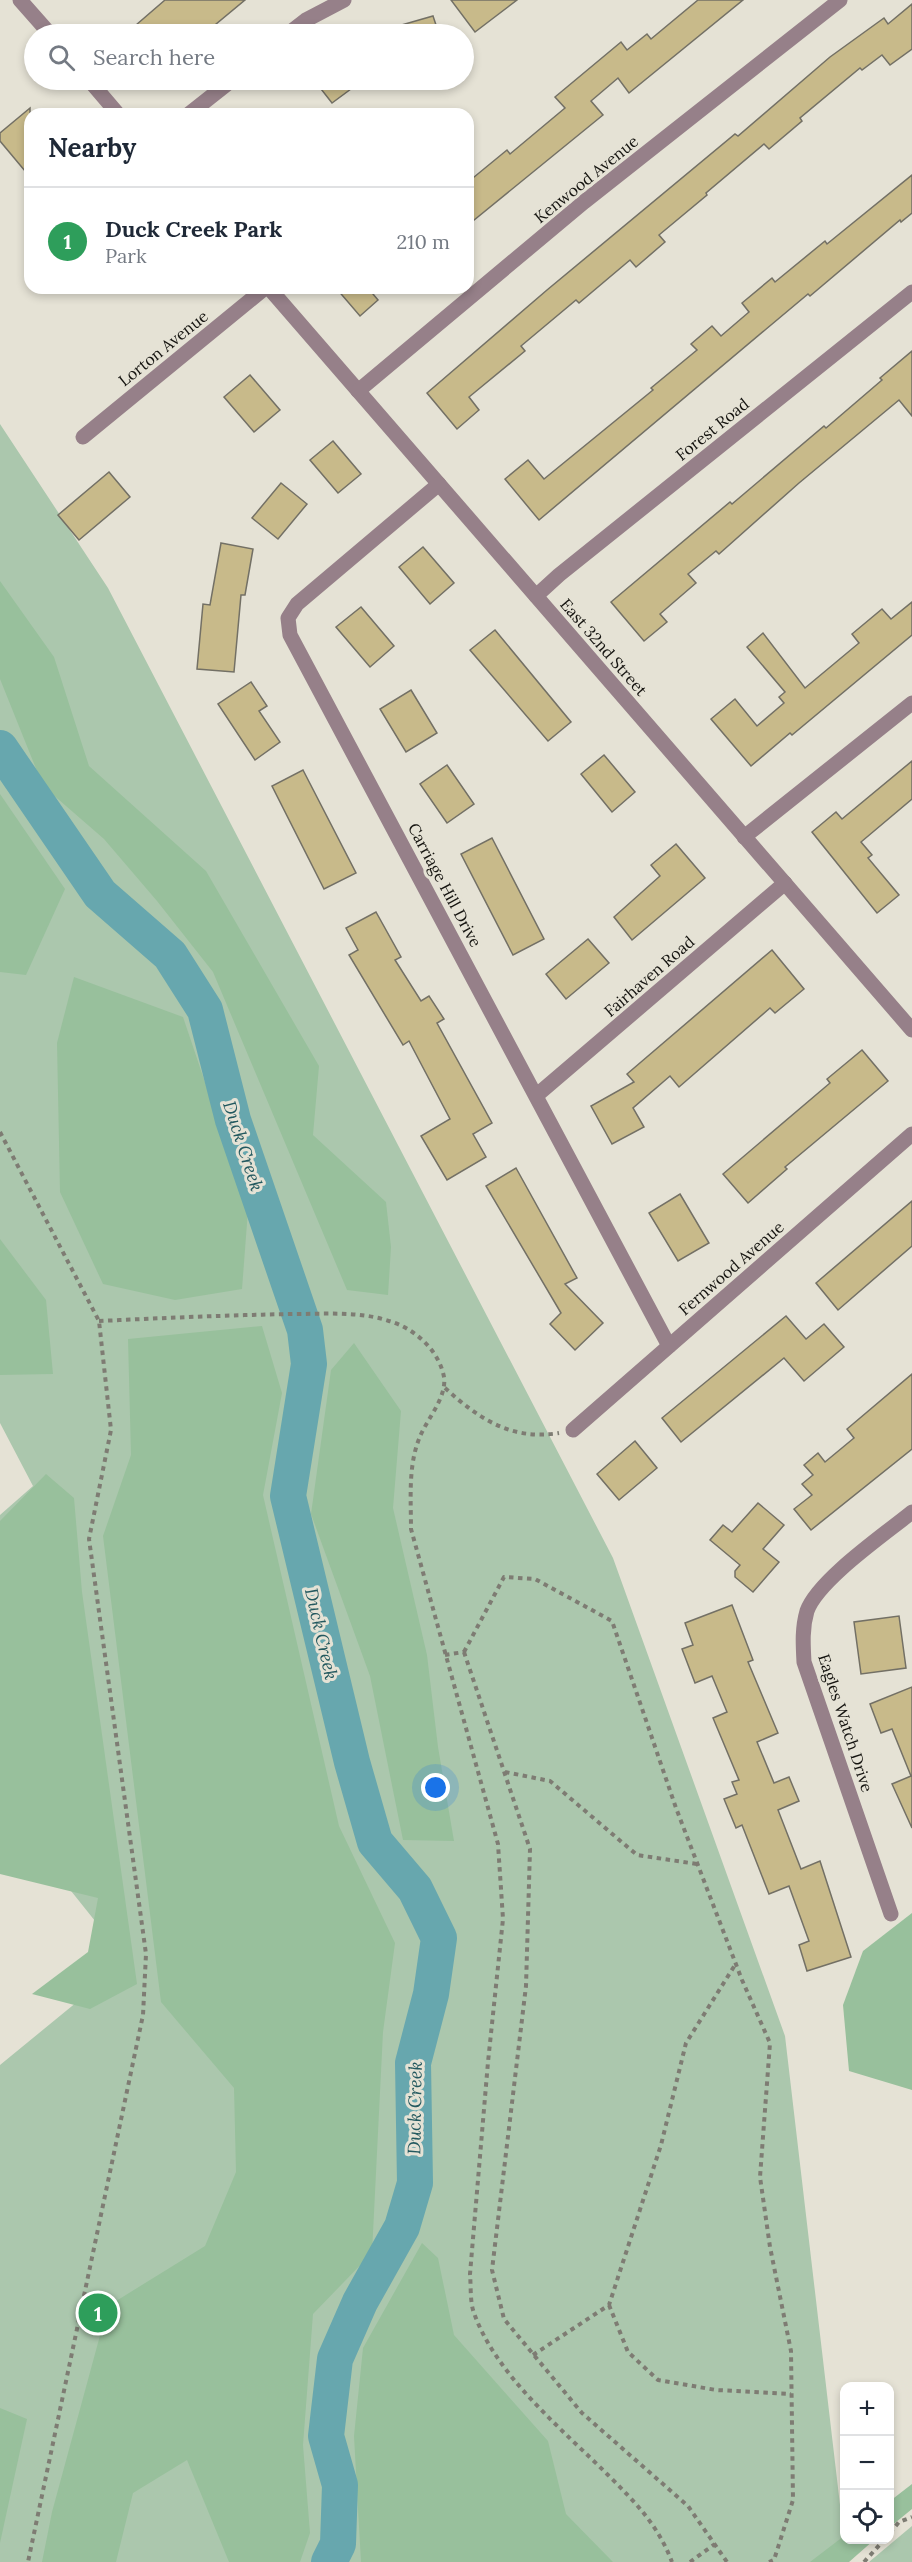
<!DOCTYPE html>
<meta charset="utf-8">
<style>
:root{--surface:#fff;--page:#f6f6f7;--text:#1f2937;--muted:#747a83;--line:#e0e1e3;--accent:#a9226b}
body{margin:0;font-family:Lora,serif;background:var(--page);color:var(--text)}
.controls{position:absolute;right:18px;bottom:18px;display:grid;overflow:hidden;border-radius:12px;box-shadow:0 3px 9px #0003}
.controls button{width:54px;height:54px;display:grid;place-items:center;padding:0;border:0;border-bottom:2px solid var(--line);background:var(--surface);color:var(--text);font:30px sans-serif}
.you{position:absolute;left:436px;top:1788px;width:21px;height:21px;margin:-15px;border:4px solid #fff;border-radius:50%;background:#1a73e8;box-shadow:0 0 0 9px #1a73e833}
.badge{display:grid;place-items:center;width:39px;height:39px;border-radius:50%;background:var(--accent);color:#fff;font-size:20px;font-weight:700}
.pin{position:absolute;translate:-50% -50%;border:3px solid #fff;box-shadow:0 2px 6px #0006}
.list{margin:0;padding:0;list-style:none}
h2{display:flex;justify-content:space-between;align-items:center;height:78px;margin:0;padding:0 24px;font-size:26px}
h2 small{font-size:20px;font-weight:400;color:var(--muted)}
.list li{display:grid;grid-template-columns:39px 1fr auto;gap:18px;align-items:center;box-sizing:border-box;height:108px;padding:0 24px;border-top:2px solid var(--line)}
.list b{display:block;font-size:22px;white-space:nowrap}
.list p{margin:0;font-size:20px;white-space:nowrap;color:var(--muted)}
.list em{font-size:20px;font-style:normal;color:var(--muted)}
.icon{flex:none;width:33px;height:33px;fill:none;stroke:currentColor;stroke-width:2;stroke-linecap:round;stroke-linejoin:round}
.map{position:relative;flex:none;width:912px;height:2562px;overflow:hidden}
.search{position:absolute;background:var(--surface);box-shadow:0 3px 9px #0003;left:24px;top:24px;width:450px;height:66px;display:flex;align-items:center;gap:15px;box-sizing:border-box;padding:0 21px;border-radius:33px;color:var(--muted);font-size:22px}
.panel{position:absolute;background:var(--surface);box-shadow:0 3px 9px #0003;left:24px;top:108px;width:450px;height:186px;border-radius:18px}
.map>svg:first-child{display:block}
</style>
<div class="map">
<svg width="912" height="2562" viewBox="0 0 912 2562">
<rect width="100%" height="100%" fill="#e5e2d5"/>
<g fill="#abc7ad">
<polygon points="0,424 108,588 613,1558 785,2036 846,2556 839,2562 0,2562 0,2065 127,1961 0,1802 0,1515 33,1486 0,1423"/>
<polygon points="912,2526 912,2562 869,2562"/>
</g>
<g fill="#98c09c">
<polygon points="0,581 54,657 89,766 206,871 319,1066 313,1135 386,1202 391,1247 388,1295 347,1290 213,972 157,901 104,839 43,786 0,679"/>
<polygon points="0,794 65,889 26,975 0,972"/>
<polygon points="74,977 183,1017 248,1210 242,1289 175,1300 103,1284 60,1192 57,1043"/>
<polygon points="0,1239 46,1300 53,1374 0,1375"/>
<polygon points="262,1326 282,1393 263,1495 339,1826 395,1943 383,2032 372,2253 313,2314 303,2445 310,2533 300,2562 229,2562 187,2460 133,2493 116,2562 42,2562 52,2512 108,2306 205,2246 236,2172 234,2088 161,2002 103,1536 131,1455 128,1339"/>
<polygon points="354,1343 401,1411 393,1508 427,1655 438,1747 454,1841 403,1840 370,1676 311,1514 331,1370"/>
<polygon points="46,1474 74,1498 82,1592 137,1984 90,2009 32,1994 88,1952 98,1898 0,1874 0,1521"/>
<polygon points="912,1913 912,2090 849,2071 843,2005 863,1951"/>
<polygon points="422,2243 438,2258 454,2335 548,2441 566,2514 613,2562 361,2562 354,2436 363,2348"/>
<polygon points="0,2408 27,2419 0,2543"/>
<polygon points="912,2484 912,2509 890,2527 890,2501"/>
<polygon points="844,2536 844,2540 874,2540 849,2562 810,2562"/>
</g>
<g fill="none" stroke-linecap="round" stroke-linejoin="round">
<polyline stroke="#67a7ae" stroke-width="36" points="0,748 100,894 170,955 205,1010 233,1120 305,1330 309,1364 288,1496 352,1762 375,1842 415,1889 439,1938 431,1994 413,2063 415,2183 402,2227 360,2302 335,2359 326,2436 340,2485 338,2544 329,2562"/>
</g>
<g fill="#c8ba8a" stroke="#737065" stroke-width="1.5">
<polygon points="165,0 245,0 204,34 144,34 136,25"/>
<polygon points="451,0 517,0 475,32"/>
<polygon points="698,0 743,0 629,93 618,78 591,101 603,115 468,225 468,182 507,150 510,154 565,108 555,97 621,42 627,50 647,34 651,39"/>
<polygon points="912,4 912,49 890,65 882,55 862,70 860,68 800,118 802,121 769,149 764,144 706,193 707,195 659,235 665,242 636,267 630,260 579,303 576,300 521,346 525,351 469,397 479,410 457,429 427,393 547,290 735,134 738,136 830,57 884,18 888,24"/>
<polygon points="433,16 439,34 385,34 384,30"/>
<polygon points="314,80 363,80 332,103"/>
<polygon points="30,108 30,177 0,141 0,133"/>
<polygon points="912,175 912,213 901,222 900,220 810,296 808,294 765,330 539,520 505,479 528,460 544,479 653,390 651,388 697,350 691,344 712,326 721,336 749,312 742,303 772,278 775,282 825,241 827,244"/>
<polygon points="336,288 368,288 378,300 360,316"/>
<polygon points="912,351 912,416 899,400 799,483 719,554 716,551 688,574 696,583 660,614 667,622 644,641 611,602 730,502 732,504 824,426 826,428 882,380 880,378"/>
<polygon points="250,375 280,410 254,432 224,397"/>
<polygon points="333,441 361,474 338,493 310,460"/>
<polygon points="109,472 130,497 79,540 58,515"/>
<polygon points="281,483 307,504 278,539 252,518"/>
<polygon points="221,543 253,549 245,595 241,595 234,672 197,669 203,604 210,605"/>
<polygon points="423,547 454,583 430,604 399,567"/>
<polygon points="912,602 912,635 792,735 790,733 751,766 711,719 735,699 757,726 784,703 779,697 785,692 747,647 763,633 805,688 859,643 852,634 882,609 891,619"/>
<polygon points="361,607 394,646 370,667 336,627"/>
<polygon points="495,630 571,722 548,741 470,650"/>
<polygon points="251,682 267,706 259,711 280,742 255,760 218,704"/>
<polygon points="411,690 437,733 406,752 380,709"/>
<polygon points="604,755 635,792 612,812 581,774"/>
<polygon points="912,761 912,799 861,842 872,855 868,858 899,895 877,913 812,832 836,812 842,819"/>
<polygon points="447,765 474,804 447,823 420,784"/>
<polygon points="303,770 356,873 324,889 272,786"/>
<polygon points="492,838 544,939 513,955 461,854"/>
<polygon points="676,844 705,878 632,940 614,917 660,876 651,865"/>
<polygon points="376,912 401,957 395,960 421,1001 429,996 444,1019 437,1023 492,1123 473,1134 486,1157 447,1180 421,1136 450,1119 409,1041 403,1045 349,955 358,950 346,928"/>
<polygon points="588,939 609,963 566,999 546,974"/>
<polygon points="772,950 804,989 775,1013 770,1008 679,1087 670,1076 633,1108 644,1127 612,1144 591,1106 634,1082 627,1074"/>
<polygon points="862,1050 888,1081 785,1167 787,1169 748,1203 723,1174 830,1083 827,1079"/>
<polygon points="516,1168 577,1278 565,1284 603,1323 575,1350 550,1324 561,1313 486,1186"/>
<polygon points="680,1194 709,1243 678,1261 649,1213"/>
<polygon points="912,1201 912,1246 838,1310 816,1283"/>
<polygon points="786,1316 806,1339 824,1324 844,1347 804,1381 784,1358 681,1442 662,1418"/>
<polygon points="912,1374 912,1449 811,1530 794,1509 812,1495 802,1484 813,1475 804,1465 818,1453 825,1462 854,1438 847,1429"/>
<polygon points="635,1441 657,1468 619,1500 597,1474"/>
<polygon points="758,1503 784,1525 763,1549 779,1562 753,1592 735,1577 735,1571 740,1565 710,1540 723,1525 732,1532"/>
<polygon points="732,1605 753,1660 748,1662 778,1733 757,1742 774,1783 789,1777 799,1801 778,1810 801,1869 820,1861 851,1957 807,1971 799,1945 809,1941 789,1886 769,1894 742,1825 736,1828 724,1799 737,1794 732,1782 739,1780 713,1718 727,1712 712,1676 695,1683 682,1649 693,1645 685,1623"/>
<polygon points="899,1616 906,1668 861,1674 854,1622"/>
<polygon points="912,1687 912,1828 892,1784 911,1776 892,1729 881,1733 870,1704"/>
</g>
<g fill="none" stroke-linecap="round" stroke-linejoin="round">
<g stroke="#7e7c73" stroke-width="4" stroke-dasharray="4.5 4.5" stroke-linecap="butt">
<polyline points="0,1132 99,1321 111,1430 89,1539 146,1954 143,2015 28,2562"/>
<path d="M 99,1321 C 164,1318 229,1315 294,1314 C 326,1314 359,1311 389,1321 C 414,1328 439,1350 444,1377 C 447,1398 426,1420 419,1439 C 408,1467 411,1500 411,1529 L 498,1844 L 503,1919 L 488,2062 L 470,2274 C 471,2285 470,2299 473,2310 C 494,2374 561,2428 608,2475 C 635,2502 658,2525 672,2562"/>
<path d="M 445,1388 C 478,1418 511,1441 559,1433"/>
<polyline points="464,1652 504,1577 535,1579 612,1621 676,1808 742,1980 770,2043 760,2177 770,2247 791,2351 793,2500 774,2560 769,2562"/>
<polyline points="464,1652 530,1849 526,1986 492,2270 504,2319 582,2413 688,2506 727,2562"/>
<polyline points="445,1655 464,1652"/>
<polyline points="505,1772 550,1781 637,1855 697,1864"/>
<polyline points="609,2305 628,2352 658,2380 716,2390 791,2394"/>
<polyline points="533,2355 609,2305 661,2145 686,2043 735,1965"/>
<polyline points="890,2533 899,2522 912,2517"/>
<polyline points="690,2562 715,2544"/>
<polyline points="864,2562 884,2540"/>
</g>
<g stroke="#968089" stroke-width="15">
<polyline points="20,0 50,34"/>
<polyline points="288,34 306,20 344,0"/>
<polyline points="89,80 118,114"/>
<polyline points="189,114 232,80"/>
<polyline points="269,288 912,1030"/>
<polyline points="358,391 584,202 840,0"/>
<polyline points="83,437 265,288"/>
<polyline points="439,484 297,604 288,618 290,635 669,1346"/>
<polyline points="536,596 559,575 912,292"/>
<polyline points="744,837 912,703"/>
<polyline points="537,1095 785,883"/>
<polyline points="573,1430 912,1134"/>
<path d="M 891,1914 L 804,1662 C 803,1644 802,1628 807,1611 C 818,1580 885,1534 912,1512"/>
</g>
</g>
<g text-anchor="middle" stroke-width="6" stroke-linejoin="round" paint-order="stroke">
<g font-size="16" fill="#14130f" stroke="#e5e2d5">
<text transform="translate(586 179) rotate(-39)" y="6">Kenwood Avenue</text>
<text transform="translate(163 348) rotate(-39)" y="6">Lorton Avenue</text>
<text transform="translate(712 429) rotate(-39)" y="6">Forest Road</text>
<text transform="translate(604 647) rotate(49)" y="6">East 32nd Street</text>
<text transform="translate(445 885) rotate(62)" y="6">Carriage Hill Drive</text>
<text transform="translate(649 976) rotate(-41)" y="6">Fairhaven Road</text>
<text transform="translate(731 1268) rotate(-41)" y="6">Fernwood Avenue</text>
<text transform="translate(846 1723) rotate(72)" y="6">Eagles Watch Drive</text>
</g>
<g font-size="18" font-style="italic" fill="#23595f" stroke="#e5e2d5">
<text transform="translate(243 1146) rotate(72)" y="6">Duck Creek</text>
<text transform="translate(321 1634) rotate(77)" y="6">Duck Creek</text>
<text transform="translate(415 2108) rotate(-89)" y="6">Duck Creek</text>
</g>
</g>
</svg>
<div class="controls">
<button>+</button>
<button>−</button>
<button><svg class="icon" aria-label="locate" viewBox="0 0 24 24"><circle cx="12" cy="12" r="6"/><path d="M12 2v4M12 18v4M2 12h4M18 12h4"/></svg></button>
</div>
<div class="you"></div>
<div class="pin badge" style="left:98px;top:2313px;background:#2e9e5b">1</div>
<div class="search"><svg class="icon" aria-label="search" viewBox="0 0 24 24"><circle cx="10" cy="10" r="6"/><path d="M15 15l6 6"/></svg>Search here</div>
<section class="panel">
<h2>Nearby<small></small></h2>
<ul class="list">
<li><span class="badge" style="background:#2e9e5b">1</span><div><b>Duck Creek Park</b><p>Park</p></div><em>210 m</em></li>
</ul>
</section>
</div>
